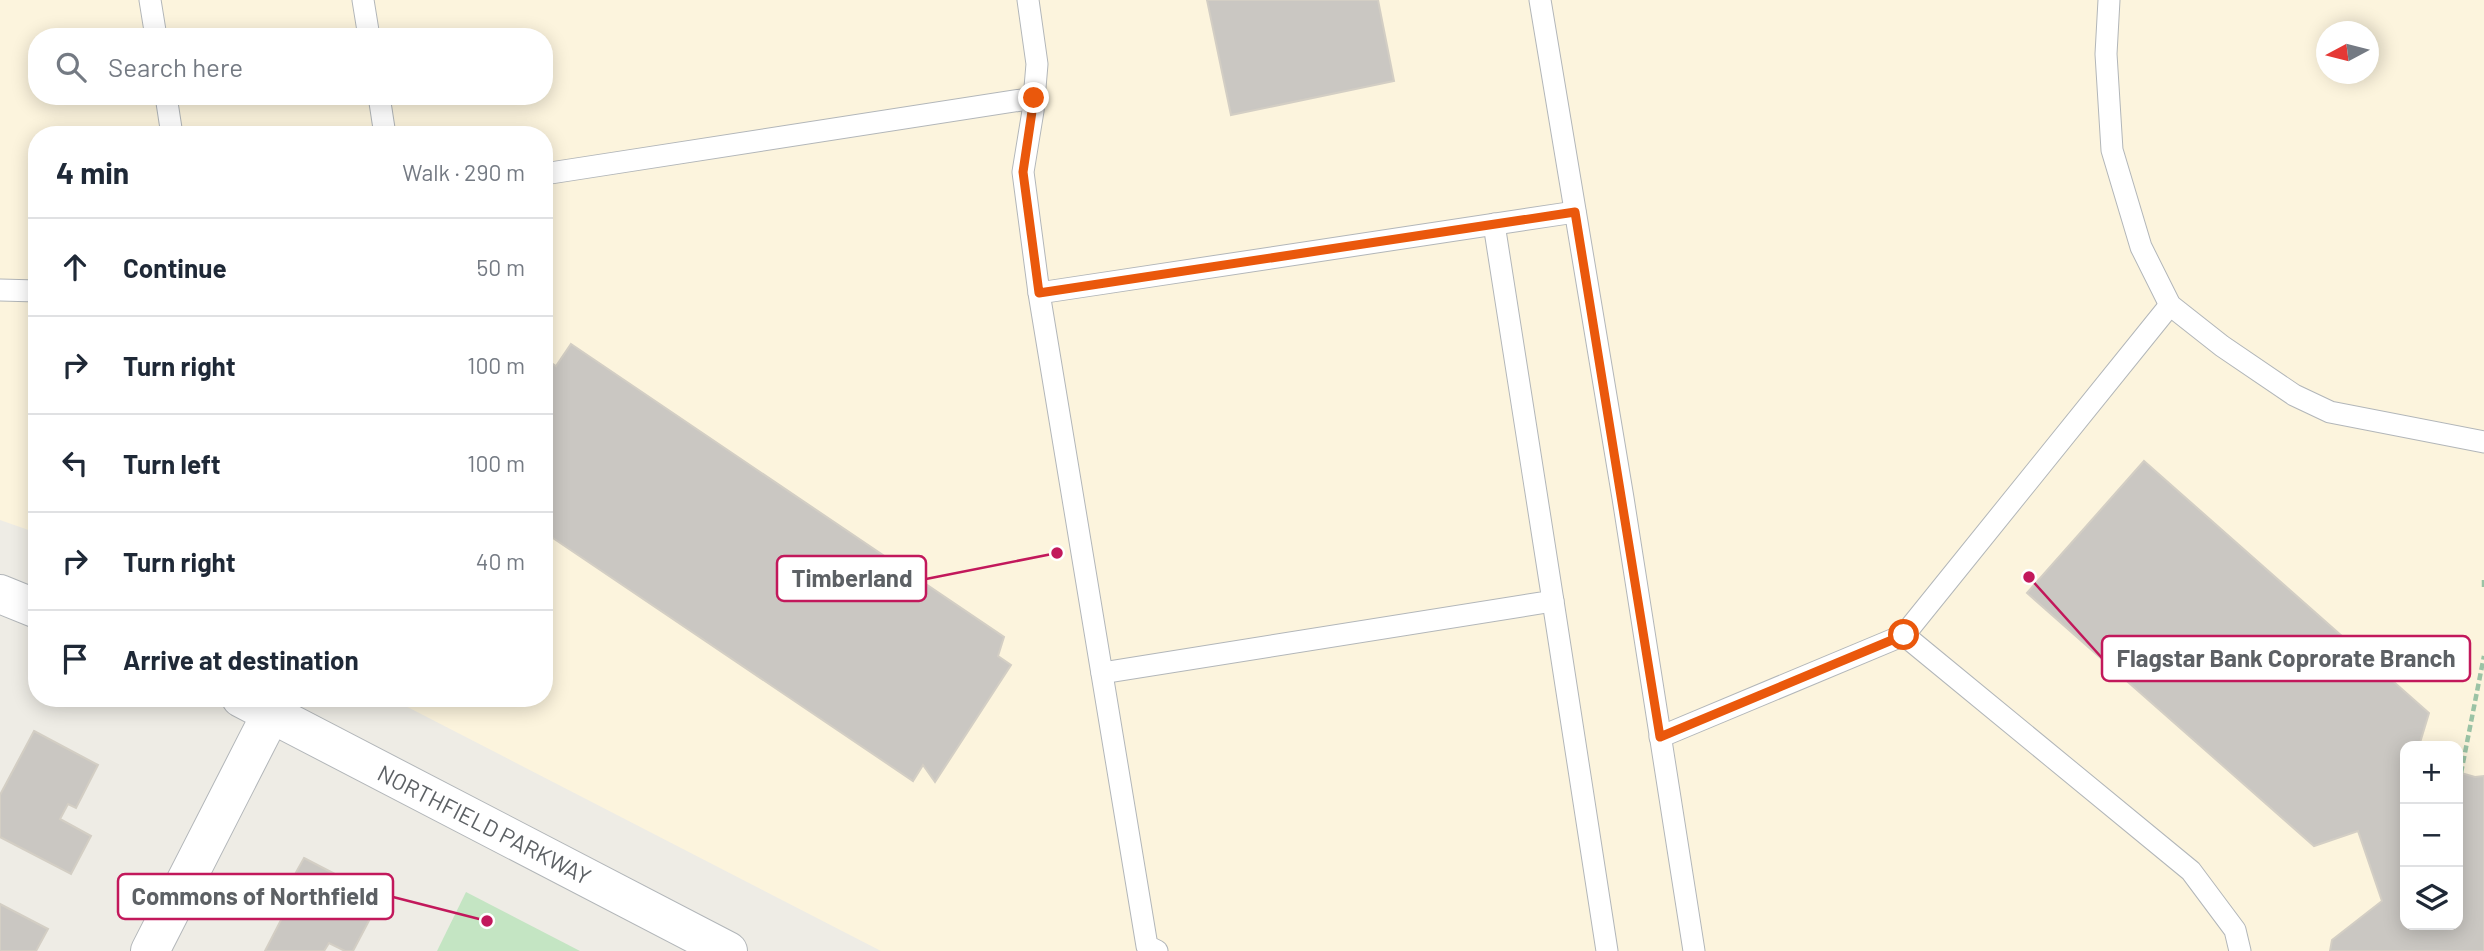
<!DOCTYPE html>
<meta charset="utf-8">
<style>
:root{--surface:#fff;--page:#f6f6f7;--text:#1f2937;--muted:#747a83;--line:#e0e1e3}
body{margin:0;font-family:Barlow,sans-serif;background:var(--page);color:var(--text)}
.controls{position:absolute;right:21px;bottom:21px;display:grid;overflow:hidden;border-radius:14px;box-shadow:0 4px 18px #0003}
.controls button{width:63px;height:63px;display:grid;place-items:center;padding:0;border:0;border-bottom:2px solid var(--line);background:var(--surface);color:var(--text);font:35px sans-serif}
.compass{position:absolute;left:2316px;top:21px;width:63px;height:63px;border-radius:50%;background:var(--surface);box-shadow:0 4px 18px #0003;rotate:263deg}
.stop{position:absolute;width:21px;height:21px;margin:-16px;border:5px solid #ea580c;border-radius:50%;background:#fff}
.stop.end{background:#ea580c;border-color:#fff;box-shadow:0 2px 7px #0008}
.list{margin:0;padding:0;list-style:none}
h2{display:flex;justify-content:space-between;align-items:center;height:91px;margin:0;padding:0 28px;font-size:30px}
h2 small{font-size:23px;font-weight:400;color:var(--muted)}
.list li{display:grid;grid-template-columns:46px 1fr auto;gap:21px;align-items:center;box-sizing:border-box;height:98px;padding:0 28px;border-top:2px solid var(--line)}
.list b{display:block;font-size:26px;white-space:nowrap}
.list em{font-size:23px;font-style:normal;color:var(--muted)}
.icon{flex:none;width:38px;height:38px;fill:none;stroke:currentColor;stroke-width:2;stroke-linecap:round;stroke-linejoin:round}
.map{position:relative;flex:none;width:2484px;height:951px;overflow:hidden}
.search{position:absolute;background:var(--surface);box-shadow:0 4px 18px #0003;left:28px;top:28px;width:525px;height:77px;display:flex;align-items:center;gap:18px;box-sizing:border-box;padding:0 24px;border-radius:28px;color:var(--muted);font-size:26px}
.panel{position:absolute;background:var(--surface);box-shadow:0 4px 18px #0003;left:28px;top:126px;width:525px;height:581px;border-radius:28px}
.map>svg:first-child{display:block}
</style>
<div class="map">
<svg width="2484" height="951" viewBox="0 0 2484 951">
<rect width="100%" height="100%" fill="#eeece5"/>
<path fill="#fcf4dd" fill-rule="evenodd" d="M 0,0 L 2484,0 L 2484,951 L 881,951 L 390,698 L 544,698 L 544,135 L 37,135 L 37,533 L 0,520 ZM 2326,32 L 2368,32 L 2368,74 L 2326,74 ZM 37,37 L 544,37 L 544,96 L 37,96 ZM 2405,746 L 2458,746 L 2458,925 L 2405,925 Z"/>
<polygon fill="#c4e5c3" points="466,892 580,951 437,951"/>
<g fill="#cac7c2" stroke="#d3cec4" stroke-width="2">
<polygon points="1207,0 1378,0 1394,81 1231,115"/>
<polygon points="571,344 1004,637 998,656 1011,665 935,782 923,765 913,781 544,532 544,358 556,366"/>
<polygon points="2144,461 2429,713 2419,746 2405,746 2405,925 2458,925 2458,772 2475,777 2484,776 2484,951 2330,951 2332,940 2382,901 2358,831 2314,846 2027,593"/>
<polygon points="34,731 98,765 76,808 68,804 60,819 91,836 71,874 0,837 0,795"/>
<polygon points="304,858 358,886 349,903 372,915 353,951 345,951 329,943 324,951 265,951 297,889 289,885"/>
<polygon points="0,904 48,929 36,951 0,951"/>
</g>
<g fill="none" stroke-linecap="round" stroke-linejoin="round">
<g stroke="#b2b6b9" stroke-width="23">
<g id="service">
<polyline points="150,0 156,37"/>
<polyline points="363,0 369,37"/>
<polyline points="1028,0 1037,64 1033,111 1023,172 1039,293 1147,946 1157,951"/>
<polyline points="1540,0 1623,498 1694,951"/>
<polyline points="2109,0 2106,54 2112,150 2141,247 2170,305 2222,346 2294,395 2330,412 2484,442"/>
<polyline points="166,96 172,135"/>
<polyline points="379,96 385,135"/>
<polyline points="544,174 1034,98"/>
<polyline points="0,290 37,291"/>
<polyline points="1039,293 1575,212"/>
<polyline points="2170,305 1904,635 2191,871 2235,930 2240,951"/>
<polyline points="1553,601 1607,951"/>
<polyline points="1102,673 1553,601 1494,224"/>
<polyline points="1660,737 1904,635"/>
</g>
</g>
<g stroke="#b2b6b9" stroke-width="40">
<g id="minor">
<polyline points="0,594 37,609"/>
<polyline points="241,698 728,951"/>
<polyline points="150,951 271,714"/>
</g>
</g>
<g stroke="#9bc3a5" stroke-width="4.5" stroke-dasharray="7 3.5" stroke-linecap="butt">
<polyline points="2484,580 2484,588"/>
<polyline points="2461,773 2484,656"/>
</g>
<use href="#service" stroke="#fff" stroke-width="21"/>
<use href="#minor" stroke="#fff" stroke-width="38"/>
</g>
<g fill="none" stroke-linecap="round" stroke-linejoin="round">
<polyline stroke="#ea580c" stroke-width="9" points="1034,98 1023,172 1039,293 1575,212 1660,737 1904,635"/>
</g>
<g text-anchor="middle" stroke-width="5" stroke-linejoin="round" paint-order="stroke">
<g font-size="23" fill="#5d6165" stroke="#fff">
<text transform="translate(484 825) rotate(27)" y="8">NORTHFIELD PARKWAY</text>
</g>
</g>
<path fill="none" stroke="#c2185b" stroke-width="2.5" d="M1057 553L926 579M2029 577L2102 658M487 921L393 897"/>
<g fill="#c2185b" stroke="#fff" stroke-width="2.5">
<circle cx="1057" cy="553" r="7"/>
<circle cx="2029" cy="577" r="7"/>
<circle cx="487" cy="921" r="7"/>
</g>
<g fill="#fff" stroke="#c2185b" stroke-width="2.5">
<rect x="777" y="556" width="149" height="45" rx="7"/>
<rect x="2102" y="636" width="368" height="45" rx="7"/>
<rect x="118" y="874" width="275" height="45" rx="7"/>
</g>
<g font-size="24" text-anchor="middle" font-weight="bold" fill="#5d6165">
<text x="852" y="587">Timberland</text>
<text x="2286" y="667">Flagstar Bank Coprorate Branch</text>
<text x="255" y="905">Commons of Northfield</text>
</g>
</svg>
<div class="controls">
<button>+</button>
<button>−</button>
<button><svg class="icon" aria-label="layers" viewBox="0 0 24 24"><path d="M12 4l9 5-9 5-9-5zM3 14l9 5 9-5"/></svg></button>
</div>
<svg class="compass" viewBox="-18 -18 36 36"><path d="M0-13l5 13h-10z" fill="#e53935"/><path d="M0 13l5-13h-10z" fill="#747a83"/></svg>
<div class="stop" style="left:1904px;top:635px"></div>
<div class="stop end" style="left:1034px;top:98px"></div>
<div class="search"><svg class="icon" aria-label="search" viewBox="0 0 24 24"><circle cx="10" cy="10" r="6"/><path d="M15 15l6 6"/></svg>Search here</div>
<section class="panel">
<h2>4 min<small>Walk · 290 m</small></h2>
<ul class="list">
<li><svg class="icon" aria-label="ahead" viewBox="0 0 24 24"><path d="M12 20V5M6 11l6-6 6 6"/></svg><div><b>Continue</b></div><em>50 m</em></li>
<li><svg class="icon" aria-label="right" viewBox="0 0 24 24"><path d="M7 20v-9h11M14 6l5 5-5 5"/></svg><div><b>Turn right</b></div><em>100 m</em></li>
<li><svg class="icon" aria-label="left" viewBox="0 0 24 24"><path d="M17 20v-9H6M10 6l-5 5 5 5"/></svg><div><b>Turn left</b></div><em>100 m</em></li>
<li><svg class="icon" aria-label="right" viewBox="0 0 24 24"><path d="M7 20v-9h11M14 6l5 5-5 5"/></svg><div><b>Turn right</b></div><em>40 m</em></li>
<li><svg class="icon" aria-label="arrive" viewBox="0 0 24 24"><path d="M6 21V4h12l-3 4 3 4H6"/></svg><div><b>Arrive at destination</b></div></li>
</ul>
</section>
</div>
